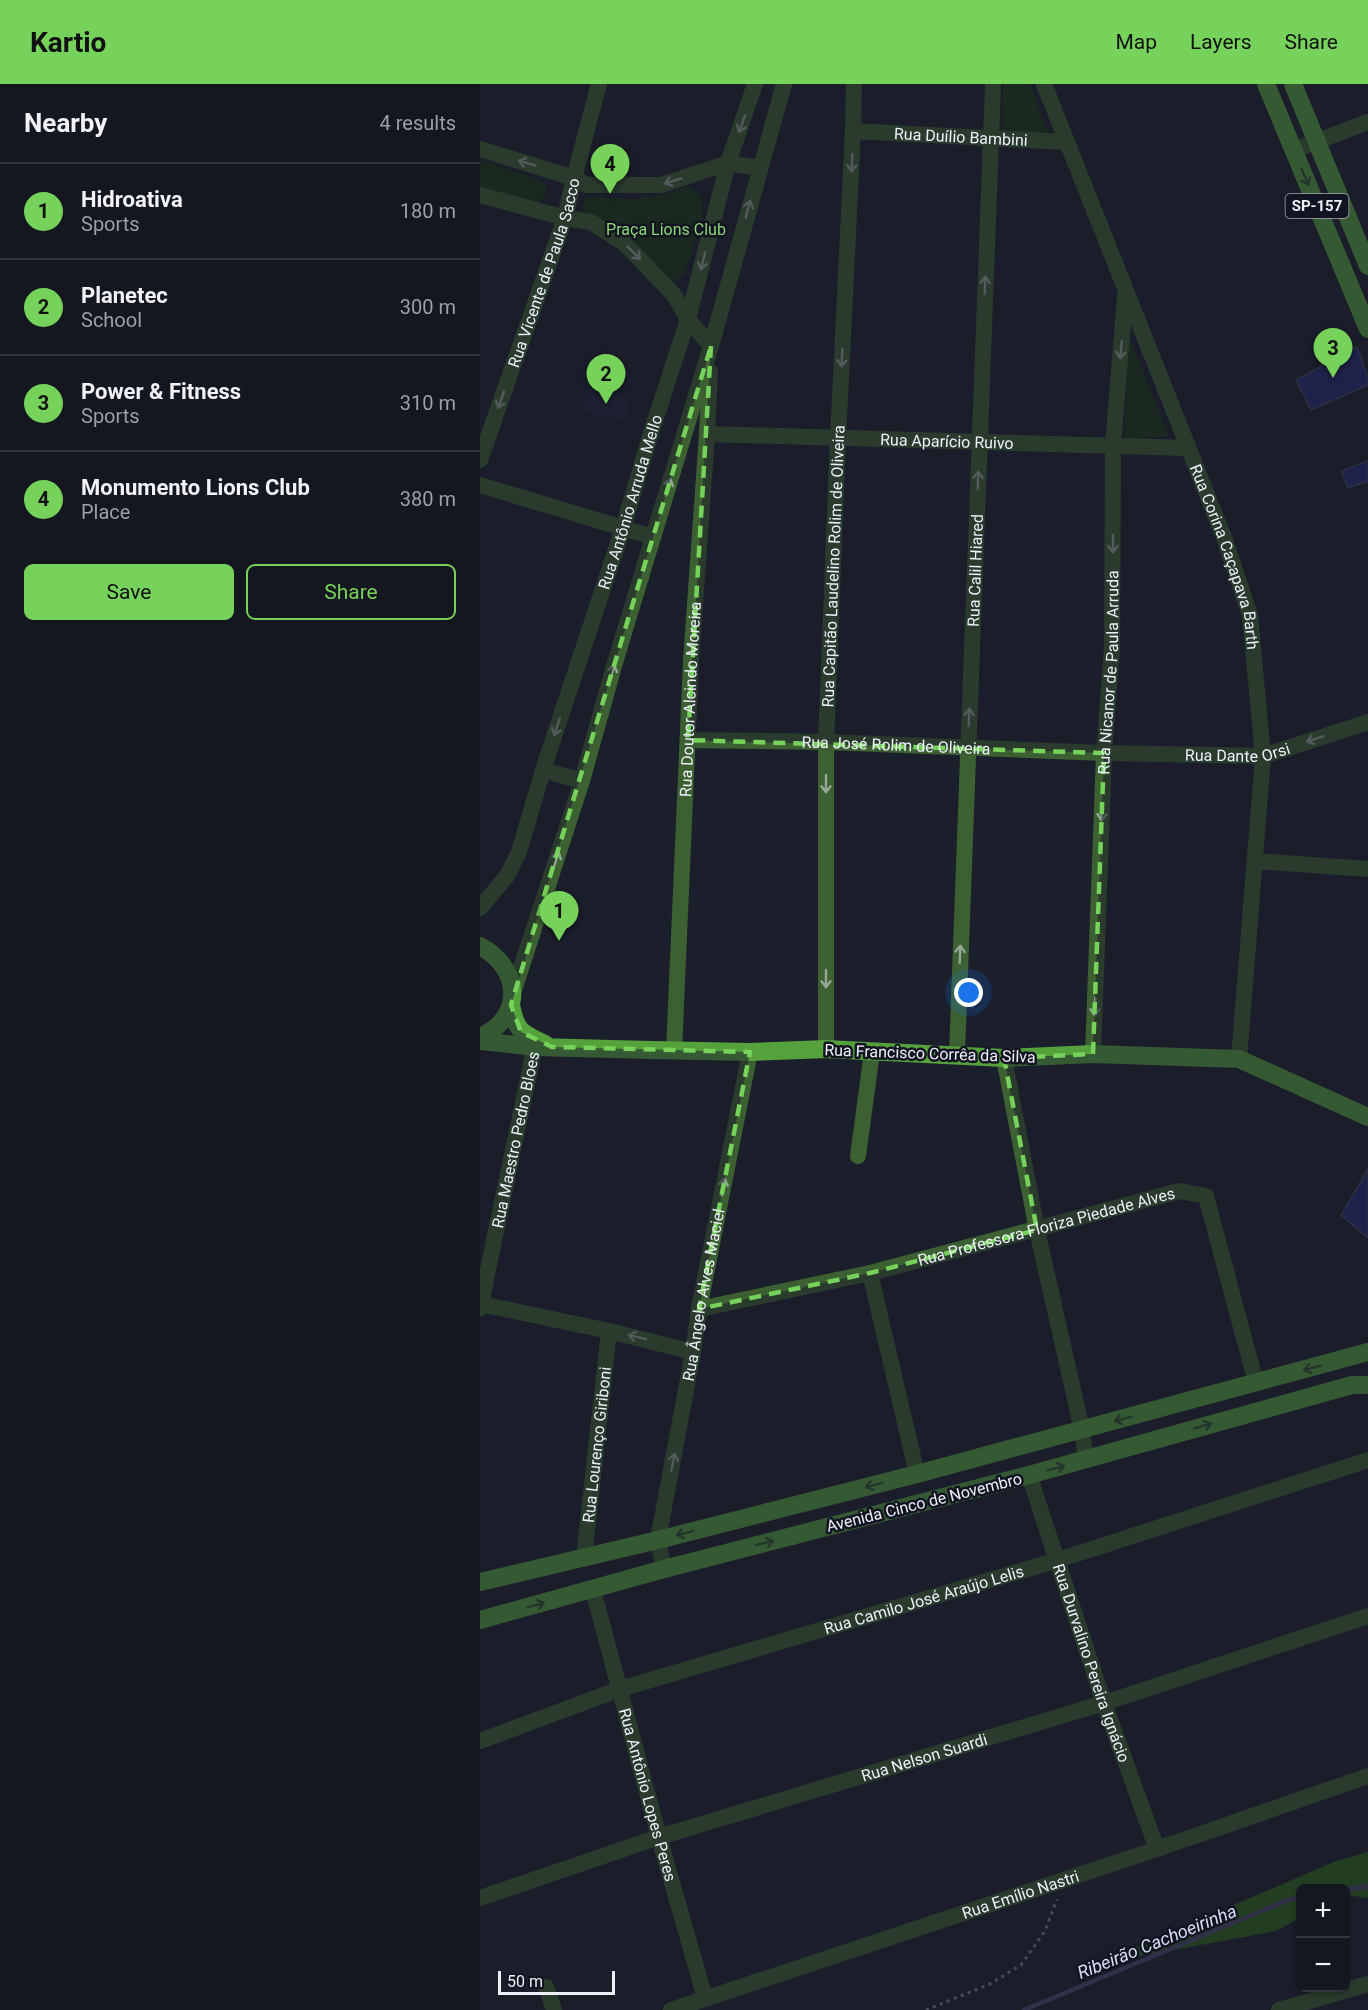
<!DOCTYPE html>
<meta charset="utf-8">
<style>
:root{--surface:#141620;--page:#21232d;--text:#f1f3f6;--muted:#9d9fa5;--line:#33353e;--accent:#76d25a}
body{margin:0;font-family:Roboto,sans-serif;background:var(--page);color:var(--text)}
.controls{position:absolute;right:18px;bottom:18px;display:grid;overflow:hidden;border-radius:9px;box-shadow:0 2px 4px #0004}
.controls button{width:54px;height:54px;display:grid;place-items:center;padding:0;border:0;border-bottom:2px solid var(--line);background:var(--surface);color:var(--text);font:30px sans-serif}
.scale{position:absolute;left:18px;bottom:15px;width:117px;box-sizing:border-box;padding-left:6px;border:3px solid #eceef8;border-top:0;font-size:16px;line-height:21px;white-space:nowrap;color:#eceef8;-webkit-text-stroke:4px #121421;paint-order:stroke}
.you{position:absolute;left:489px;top:909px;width:21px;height:21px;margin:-15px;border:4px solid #fff;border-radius:50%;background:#1a73e8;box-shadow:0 0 0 9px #1a73e833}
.badge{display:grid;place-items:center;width:39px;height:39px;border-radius:50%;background:var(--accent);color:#111;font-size:20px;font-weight:700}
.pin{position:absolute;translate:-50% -50px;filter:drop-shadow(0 2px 3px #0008)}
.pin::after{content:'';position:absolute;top:32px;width:21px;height:18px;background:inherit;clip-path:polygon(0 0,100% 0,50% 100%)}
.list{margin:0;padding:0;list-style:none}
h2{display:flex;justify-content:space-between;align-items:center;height:78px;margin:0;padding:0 24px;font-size:26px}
h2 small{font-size:20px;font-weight:400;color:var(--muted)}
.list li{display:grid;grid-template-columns:39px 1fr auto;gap:18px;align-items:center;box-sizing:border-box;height:96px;padding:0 24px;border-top:2px solid var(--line)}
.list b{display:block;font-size:22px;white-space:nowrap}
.list p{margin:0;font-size:20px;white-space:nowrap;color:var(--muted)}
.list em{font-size:20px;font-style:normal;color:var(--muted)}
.actions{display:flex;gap:12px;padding:18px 24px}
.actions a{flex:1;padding:14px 0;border:2px solid var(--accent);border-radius:9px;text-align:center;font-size:21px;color:var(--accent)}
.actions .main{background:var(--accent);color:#111}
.map{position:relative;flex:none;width:888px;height:1926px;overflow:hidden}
header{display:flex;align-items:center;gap:36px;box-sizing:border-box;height:84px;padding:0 30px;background:var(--accent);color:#111}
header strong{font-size:28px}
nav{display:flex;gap:33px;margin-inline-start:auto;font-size:21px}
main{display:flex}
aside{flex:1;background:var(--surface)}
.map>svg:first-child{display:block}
</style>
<header>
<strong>Kartio</strong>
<nav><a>Map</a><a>Layers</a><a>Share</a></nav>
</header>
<main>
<aside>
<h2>Nearby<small>4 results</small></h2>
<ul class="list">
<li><span class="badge">1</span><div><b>Hidroativa</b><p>Sports</p></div><em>180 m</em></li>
<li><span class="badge">2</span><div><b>Planetec</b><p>School</p></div><em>300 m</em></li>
<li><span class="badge">3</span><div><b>Power &amp; Fitness</b><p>Sports</p></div><em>310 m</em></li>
<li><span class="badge">4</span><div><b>Monumento Lions Club</b><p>Place</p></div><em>380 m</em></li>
</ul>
<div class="actions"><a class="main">Save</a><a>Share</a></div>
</aside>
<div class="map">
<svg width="888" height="1926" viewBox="0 0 888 1926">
<rect width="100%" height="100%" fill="#1b1e2b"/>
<polygon fill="#212539" points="108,303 151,315 144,338 101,326"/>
<g fill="#193810">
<polygon points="523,0 550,0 568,49 523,48"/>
<path d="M 0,76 L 55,94 L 66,101 C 68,111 62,120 51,120 C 40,119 12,107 0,103 Z"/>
<path d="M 207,103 C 214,105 220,110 222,118 C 226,133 209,175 204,191 L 193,197 L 183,197 L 118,134 L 104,127 L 102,123 L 107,113 L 152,115 L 175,113 Z"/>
<polygon points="649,253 688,350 683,353 644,355"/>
</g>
<polygon fill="#2c6418" points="888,1768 888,1814 866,1811 866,1804 820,1804 820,1834 796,1847 617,1880 856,1777"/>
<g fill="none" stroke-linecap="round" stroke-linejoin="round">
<g stroke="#4b476d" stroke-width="4.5">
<polyline points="866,1806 888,1802"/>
<polyline points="544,1926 808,1816 820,1814"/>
</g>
</g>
<g fill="#252972" stroke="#434756" stroke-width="1.5">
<polygon points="877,263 888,293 888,301 831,326 816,296"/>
<polygon points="888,377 888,397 868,404 861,387"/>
<polygon points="888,1085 888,1154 861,1131"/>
</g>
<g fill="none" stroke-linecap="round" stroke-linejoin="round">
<polyline stroke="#80828e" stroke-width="3" stroke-dasharray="3 4.5" stroke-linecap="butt" points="446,1926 510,1900 541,1881 565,1847 577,1815"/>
<g stroke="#3d6032" stroke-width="16">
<path id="s1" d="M 564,0 L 745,456 L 770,531 L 783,672 L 759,975"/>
<path id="s2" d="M 373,47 L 587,58"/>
<polyline points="0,65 94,94 107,101 181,101 248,79 279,84"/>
<polyline points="814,66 888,38"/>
<polyline points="0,111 85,134 111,138 145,160 193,210 208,235 231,262"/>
<path id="s3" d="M 227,350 L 708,364"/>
<path id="s4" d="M 0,376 L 85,134 L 94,94 L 119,0"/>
<polyline points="0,401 173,453"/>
<path id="s5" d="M 208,656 L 346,658 L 624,669 L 783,672 L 888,638"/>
<polyline points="63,686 102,697"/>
<polyline points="775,777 888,785"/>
<path id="s6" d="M 0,824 L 27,792 L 39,768 L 63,686 L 143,444 L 171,349 L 208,235 L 248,79 L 275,0"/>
<polyline points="32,912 102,697 134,582 231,262 304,0"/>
<path id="s7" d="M 346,965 L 346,658 L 358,354 L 373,47 L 374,0"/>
<path id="s8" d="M 194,967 L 211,577 L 227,350 L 230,287"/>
<path id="s9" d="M 477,970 L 513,0"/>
<path id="s10" d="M 613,970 L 624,669 L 632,564 L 633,362 L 645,213"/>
<polyline points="524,974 557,1146 602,1346 606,1375"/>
<polyline points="378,1072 392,968"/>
<polyline points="390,1189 437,1390"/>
<polyline points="1,1220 129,1247 213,1268"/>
<path id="s11" d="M 0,1224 L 56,956"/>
<path id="s12" d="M 219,1225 L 390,1189 L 699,1107 L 726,1112 L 776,1299"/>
<path id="s13" d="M 549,1391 L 624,1619 L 677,1765"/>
<path id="s14" d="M 104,1474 L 129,1247"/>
<path id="s15" d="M 184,1485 L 178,1456 L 213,1268 L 219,1225 L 270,968"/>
<path id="s16" d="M 113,1506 L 179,1753 L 225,1914"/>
<path id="s17" d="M 0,1657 L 140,1605 L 578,1476 L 888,1376"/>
<path id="s18" d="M 0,1814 L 179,1753 L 624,1619 L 888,1532"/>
<polyline points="66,1903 74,1926"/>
<path id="s19" d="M 191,1926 L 677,1765 L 888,1692"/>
<polyline points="799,1926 888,1900"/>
</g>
<g stroke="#55a23d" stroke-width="18">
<polyline points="786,0 888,245"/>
<polyline points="813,0 888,182"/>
<path d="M 0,862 C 41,884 45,933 0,953"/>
<path d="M 31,921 C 36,947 41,949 65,960"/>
<polyline points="0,957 55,963 171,966 270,968 346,965 524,974 613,970 759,975 888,1033"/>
<polyline points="0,1498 178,1456 437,1390 888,1268"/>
<polyline points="0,1536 184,1485 549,1391 872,1301 888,1301"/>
</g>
</g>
<defs><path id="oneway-shaft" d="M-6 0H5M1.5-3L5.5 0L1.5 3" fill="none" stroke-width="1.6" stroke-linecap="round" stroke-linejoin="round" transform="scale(1.5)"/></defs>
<g stroke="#94a795">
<use href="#oneway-shaft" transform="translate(262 40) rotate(109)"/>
<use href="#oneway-shaft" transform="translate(47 79) rotate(-163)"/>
<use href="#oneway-shaft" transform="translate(372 79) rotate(93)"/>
<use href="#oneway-shaft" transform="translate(193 97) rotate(163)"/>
<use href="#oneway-shaft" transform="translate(268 125) rotate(-75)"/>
<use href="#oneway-shaft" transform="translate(154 169) rotate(45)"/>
<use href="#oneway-shaft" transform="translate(223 177) rotate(104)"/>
<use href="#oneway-shaft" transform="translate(505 201) rotate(-88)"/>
<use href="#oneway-shaft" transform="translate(641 266) rotate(95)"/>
<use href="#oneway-shaft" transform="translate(362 274) rotate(93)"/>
<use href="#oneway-shaft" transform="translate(21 316) rotate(109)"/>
<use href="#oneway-shaft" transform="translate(498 396) rotate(-88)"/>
<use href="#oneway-shaft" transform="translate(188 403) rotate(-73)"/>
<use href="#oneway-shaft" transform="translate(633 460) rotate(90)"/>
<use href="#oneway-shaft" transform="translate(132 589) rotate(-74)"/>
<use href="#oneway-shaft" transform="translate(489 633) rotate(-88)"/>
<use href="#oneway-shaft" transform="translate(77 643) rotate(108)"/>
<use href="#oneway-shaft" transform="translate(835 655) rotate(162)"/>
<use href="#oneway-shaft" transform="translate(346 700) rotate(90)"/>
<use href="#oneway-shaft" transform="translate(622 728) rotate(92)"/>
<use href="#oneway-shaft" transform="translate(76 776) rotate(-72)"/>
<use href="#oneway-shaft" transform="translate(480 870) rotate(-88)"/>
<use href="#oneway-shaft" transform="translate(346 895) rotate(90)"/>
<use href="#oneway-shaft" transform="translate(615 923) rotate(92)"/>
<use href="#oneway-shaft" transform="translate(243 1103) rotate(-79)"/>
<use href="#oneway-shaft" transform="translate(157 1253) rotate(-166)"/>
<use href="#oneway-shaft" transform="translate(193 1378) rotate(-79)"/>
</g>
<g stroke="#30542e">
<use href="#oneway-shaft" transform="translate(825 93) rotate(67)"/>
<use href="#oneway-shaft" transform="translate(832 1284) rotate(165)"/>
<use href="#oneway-shaft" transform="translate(643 1335) rotate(165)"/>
<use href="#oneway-shaft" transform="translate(723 1342) rotate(-16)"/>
<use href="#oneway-shaft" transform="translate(576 1384) rotate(-15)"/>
<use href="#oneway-shaft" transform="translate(394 1401) rotate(166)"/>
<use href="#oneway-shaft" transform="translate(205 1449) rotate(166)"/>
<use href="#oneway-shaft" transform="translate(285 1459) rotate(-14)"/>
<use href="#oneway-shaft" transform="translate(56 1521) rotate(-15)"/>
</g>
<path d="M0 0H888V1926H0ZM 231,262 L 208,656 L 624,669 L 613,970 L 524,974 L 557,1146 L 390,1189 L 219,1225 L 270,968 L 72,963 L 41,948 L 31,921 Z" fill="#1b1e2b" fill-opacity=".55" fill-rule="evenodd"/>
<path fill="none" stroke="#76d25a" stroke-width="4.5" stroke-dasharray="12 8" stroke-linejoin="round" d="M 231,262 L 208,656 L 624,669 L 613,970 L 524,974 L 557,1146 L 390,1189 L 219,1225 L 270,968 L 72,963 L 41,948 L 31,921 Z"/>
<g text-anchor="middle" stroke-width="5" stroke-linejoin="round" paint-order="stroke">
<rect fill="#121421" stroke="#abadb8" stroke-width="1.5" x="805.5" y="110" width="63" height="24" rx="4.5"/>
<g font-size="15" font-weight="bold" fill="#eceef8">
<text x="837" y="127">SP-157</text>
</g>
<g font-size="16" fill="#eceef8" stroke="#121421">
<text dy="6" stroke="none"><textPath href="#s2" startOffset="108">Rua Duílio Bambini</textPath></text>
<text dy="6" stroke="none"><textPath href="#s4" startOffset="198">Rua Vicente de Paula Sacco</textPath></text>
<text dy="6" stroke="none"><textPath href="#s3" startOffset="240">Rua Aparício Ruivo</textPath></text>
<text dy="6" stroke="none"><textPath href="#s6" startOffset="436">Rua Antônio Arruda Mello</textPath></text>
<text dy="6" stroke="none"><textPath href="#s1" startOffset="507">Rua Corina Caçapava Barth</textPath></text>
<text dy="6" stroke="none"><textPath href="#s7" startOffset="483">Rua Capitão Laudelino Rolim de Oliveira</textPath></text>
<text dy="6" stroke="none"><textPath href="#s9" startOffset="484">Rua Calil Hiared</textPath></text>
<text dy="6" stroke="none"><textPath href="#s10" startOffset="382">Rua Nicanor de Paula Arruda</textPath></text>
<text dy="6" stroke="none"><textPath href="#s8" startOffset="352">Rua Doutor Alcindo Moreira</textPath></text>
<text dy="6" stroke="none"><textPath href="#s5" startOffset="208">Rua José Rolim de Oliveira</textPath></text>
<text dy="6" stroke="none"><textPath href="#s5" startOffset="550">Rua Dante Orsi</textPath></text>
<text transform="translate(450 969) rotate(2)" y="6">Rua Francisco Corrêa da Silva</text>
<text dy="6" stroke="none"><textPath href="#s11" startOffset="172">Rua Maestro Pedro Bloes</textPath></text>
<text dy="6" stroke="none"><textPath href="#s12" startOffset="357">Rua Professora Floriza Piedade Alves</textPath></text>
<text dy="6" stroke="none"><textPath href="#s15" startOffset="279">Rua Ângelo Alves Maciel</textPath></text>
<text dy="6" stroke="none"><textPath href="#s14" startOffset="114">Rua Lourenço Giriboni</textPath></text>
<text transform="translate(444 1418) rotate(-14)" y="6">Avenida Cinco de Novembro</text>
<text dy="6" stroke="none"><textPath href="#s17" startOffset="466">Rua Camilo José Araújo Lelis</textPath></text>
<text dy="6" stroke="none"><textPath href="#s13" startOffset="198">Rua Durvalino Pereira Ignácio</textPath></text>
<text dy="6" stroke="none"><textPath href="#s18" startOffset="466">Rua Nelson Suardi</textPath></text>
<text dy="6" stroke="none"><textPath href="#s16" startOffset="212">Rua Antônio Lopes Peres</textPath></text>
<text dy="6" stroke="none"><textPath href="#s19" startOffset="368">Rua Emílio Nastri</textPath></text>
</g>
<g font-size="16" fill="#8bd875" stroke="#121421">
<text x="186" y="151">Praça Lions Club</text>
</g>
<g font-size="18" font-style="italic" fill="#d8ddf3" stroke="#121421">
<text transform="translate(677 1858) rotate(-22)" y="6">Ribeirão Cachoeirinha</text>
</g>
</g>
</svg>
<div class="controls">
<button>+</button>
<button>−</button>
</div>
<div class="scale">50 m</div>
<div class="you"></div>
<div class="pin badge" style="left:79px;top:857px">1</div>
<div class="pin badge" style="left:126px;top:320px">2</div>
<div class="pin badge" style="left:853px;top:294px">3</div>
<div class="pin badge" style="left:130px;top:110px">4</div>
</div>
</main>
